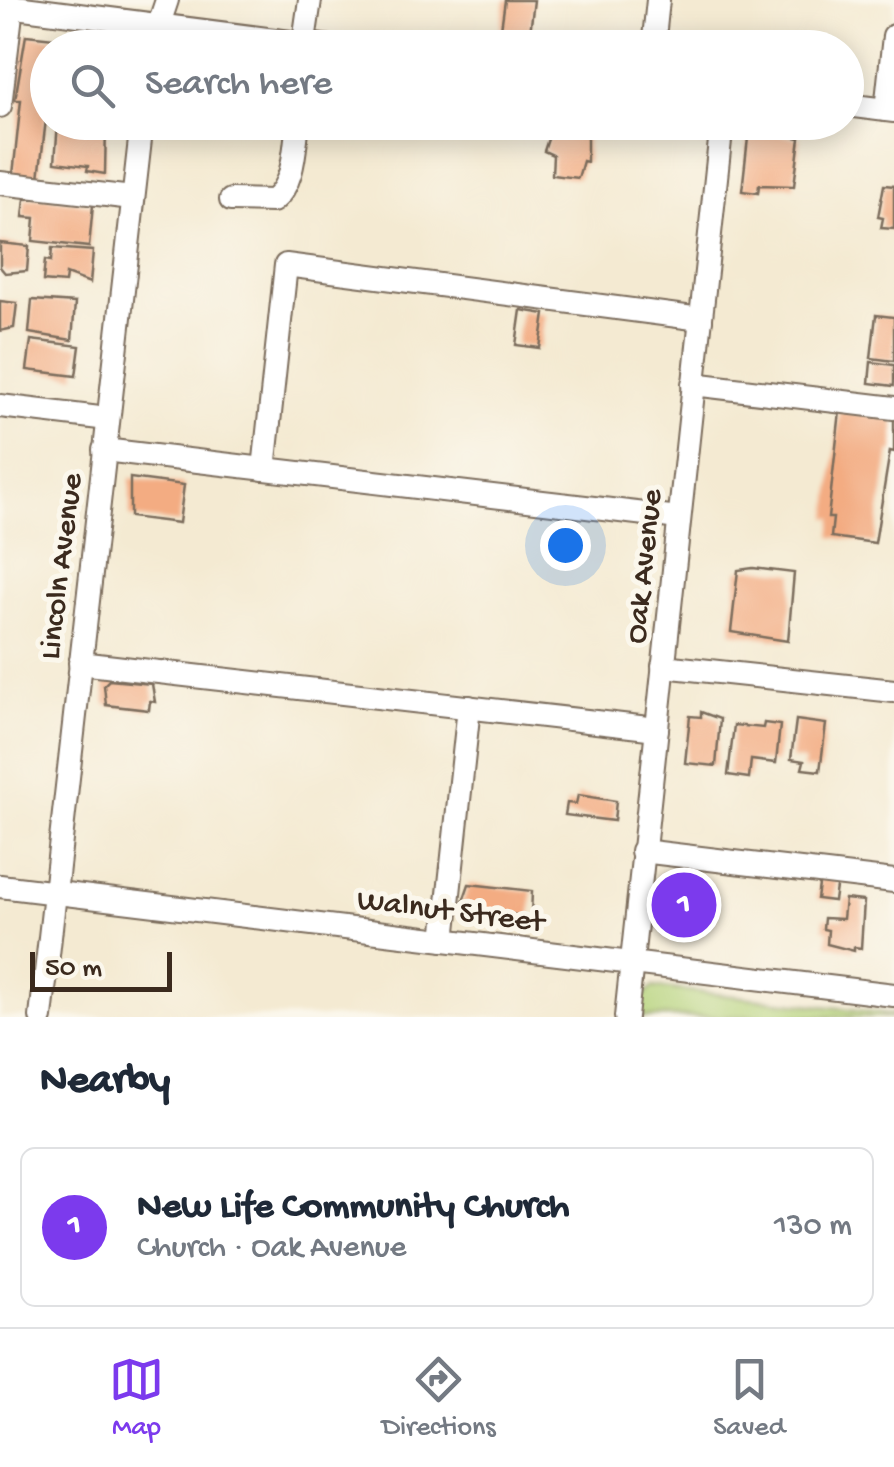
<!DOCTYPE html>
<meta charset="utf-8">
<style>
:root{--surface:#fff;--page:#f6f6f7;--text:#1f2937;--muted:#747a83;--line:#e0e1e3;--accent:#7c3aed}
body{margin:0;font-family:"Gochi Hand",sans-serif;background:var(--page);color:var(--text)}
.scale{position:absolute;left:30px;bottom:25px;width:142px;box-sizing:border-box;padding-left:10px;border:5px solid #3b2a1e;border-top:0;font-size:28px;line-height:35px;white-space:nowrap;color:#3b2a1e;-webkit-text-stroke:8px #fbf7ec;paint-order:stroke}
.you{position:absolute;left:565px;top:545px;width:35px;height:35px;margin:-25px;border:8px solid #fff;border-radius:50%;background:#1a73e8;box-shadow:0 0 0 15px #1a73e833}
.badge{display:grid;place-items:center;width:65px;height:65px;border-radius:50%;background:var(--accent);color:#fff;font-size:32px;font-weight:700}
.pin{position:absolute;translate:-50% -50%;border:5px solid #fff;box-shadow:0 2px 10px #0006}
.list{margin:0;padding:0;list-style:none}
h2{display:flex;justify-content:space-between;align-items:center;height:130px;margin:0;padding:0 40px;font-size:42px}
h2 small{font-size:32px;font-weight:400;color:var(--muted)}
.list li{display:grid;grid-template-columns:65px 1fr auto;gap:30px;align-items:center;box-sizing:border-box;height:160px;margin:0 20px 20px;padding:0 20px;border:2px solid var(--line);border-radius:15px}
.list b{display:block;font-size:38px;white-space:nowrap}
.list p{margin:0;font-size:32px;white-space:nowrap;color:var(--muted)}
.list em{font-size:32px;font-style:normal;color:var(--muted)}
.icon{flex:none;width:55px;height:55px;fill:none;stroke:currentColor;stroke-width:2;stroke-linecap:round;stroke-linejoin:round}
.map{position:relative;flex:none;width:894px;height:1017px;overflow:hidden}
.search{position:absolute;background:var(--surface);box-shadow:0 5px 25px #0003;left:30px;right:30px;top:30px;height:110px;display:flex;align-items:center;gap:25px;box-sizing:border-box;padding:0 35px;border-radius:55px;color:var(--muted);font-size:38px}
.sheet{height:310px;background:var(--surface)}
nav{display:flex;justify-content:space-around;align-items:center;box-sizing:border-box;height:140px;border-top:2px solid var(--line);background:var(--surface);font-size:28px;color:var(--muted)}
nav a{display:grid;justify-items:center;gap:5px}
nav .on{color:var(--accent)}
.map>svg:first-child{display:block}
</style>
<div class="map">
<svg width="894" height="1017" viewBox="0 0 894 1017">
<rect width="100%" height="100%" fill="#fbf7ec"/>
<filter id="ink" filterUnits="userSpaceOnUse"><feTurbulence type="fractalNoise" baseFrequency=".01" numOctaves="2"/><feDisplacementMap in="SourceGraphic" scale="20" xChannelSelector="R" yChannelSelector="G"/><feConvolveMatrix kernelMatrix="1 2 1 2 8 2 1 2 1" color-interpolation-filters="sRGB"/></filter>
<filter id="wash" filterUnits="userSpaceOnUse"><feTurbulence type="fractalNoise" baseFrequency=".0048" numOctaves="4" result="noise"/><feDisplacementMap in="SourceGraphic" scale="40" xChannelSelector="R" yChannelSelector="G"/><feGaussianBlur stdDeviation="2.25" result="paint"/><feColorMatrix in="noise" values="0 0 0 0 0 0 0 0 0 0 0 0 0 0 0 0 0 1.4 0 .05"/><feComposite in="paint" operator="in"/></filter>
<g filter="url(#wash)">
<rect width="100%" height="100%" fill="#f4ead2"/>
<polygon fill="#b4d279" stroke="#787e4c" stroke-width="2.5" points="653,987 894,1014 894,1017 638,1017 640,997"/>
<g id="blocks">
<g fill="#f3ac82">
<polygon points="505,0 534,0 530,33 501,29"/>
<polygon points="26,35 55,38 54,48 48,48 48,103 39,178 13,175 21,100 15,100"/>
<polygon points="58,122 106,122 105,174 87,171 88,166 55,162"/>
<polygon points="567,122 585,125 587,129 587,162 583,161 578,178 552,175 553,155 544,151 553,124"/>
<polygon points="749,129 800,138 794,186 759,185 758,193 742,191"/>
<polygon points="884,185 894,186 894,229 881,228 883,218 878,217"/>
<polygon points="46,198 93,205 89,247 33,241 35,218 23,217 25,199"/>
<polygon points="0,243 29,246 27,271 5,273 0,267"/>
<polygon points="52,248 93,251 90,283 66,274 65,283 43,281 45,260 51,261"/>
<polygon points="32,300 75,303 72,340 29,333"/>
<polygon points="0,301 17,303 14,328 0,331"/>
<polygon points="521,310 545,314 540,348 516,345"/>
<polygon points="876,315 894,317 894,361 871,358"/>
<polygon points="31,340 80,346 76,376 27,370"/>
<polygon points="871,362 894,365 894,386 869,383"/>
<polygon points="840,411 894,417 894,452 890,451 875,543 831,537 833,518 828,518"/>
<polygon points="130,478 184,485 179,523 130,517"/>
<polygon points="753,568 794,573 788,641 731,632 738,570"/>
<polygon points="109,680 152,684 155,702 150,701 149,710 106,705 104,685"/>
<polygon points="701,712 720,719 716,766 685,763 690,716 701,717"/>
<polygon points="796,720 826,724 820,771 802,769 804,761 791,759"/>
<polygon points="764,723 780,725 776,763 751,760 749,778 728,775 734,725 763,728"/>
<polygon points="578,795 616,801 614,821 565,815 567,803 576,804"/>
<polygon points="820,878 837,880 834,901 817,899"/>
<polygon points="469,884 532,891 531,917 461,907"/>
<polygon points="845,899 864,901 861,948 854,947 854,951 827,944 828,930 823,929 824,918 843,919"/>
</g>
</g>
</g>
<g filter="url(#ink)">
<use href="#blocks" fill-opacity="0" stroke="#7c6d5d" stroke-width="2.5"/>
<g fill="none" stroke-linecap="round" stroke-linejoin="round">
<g stroke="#7c6d5d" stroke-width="26">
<g id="minor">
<polyline points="0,5 338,48"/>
<polyline points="151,48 167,0"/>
<polyline points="303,48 310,0"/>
<polyline points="653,48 658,0"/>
<polyline points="846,105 894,111"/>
<polyline points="0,106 12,6"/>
<polyline points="886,110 894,36"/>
<polyline points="0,183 133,198"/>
<path d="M 231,200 L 273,201 C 295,182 294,150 298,122"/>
<polyline points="693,384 894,408"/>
<polyline points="0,406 108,419"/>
<polyline points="104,450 679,518"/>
<polyline points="264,469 286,265 701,319"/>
<polyline points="80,663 657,729"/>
<polyline points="663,666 894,691"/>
<polyline points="642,851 894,881"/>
<polyline points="0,886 894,995"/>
<polyline points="444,940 469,707"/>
<polyline points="41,1017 142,122"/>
<polyline points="626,1017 722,122"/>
</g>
</g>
<use href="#minor" stroke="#fff" stroke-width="22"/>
</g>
</g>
<g text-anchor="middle" stroke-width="10" stroke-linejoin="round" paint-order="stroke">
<g font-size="32" fill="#3b2a1e" stroke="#fbf7ec">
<text transform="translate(58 566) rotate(-83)" y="11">Lincoln Avenue</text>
<text transform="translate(641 566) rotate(-84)" y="11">Oak Avenue</text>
<text transform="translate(451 908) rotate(7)" y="11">Walnut Street</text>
</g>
</g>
</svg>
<div class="scale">50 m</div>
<div class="you"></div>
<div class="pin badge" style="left:684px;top:905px">1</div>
<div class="search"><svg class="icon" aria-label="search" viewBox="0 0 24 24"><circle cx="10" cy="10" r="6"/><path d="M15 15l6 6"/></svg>Search here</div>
</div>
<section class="sheet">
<h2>Nearby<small></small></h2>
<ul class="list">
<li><span class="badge">1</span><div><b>New Life Community Church</b><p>Church · Oak Avenue</p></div><em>130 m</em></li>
</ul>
</section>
<nav>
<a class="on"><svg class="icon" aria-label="map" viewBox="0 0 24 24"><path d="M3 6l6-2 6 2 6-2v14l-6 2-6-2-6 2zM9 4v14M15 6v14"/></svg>Map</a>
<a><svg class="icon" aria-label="directions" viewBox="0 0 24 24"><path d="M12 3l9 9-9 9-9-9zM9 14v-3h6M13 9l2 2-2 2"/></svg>Directions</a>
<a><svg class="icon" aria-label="saved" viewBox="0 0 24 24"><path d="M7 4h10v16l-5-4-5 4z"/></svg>Saved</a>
</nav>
